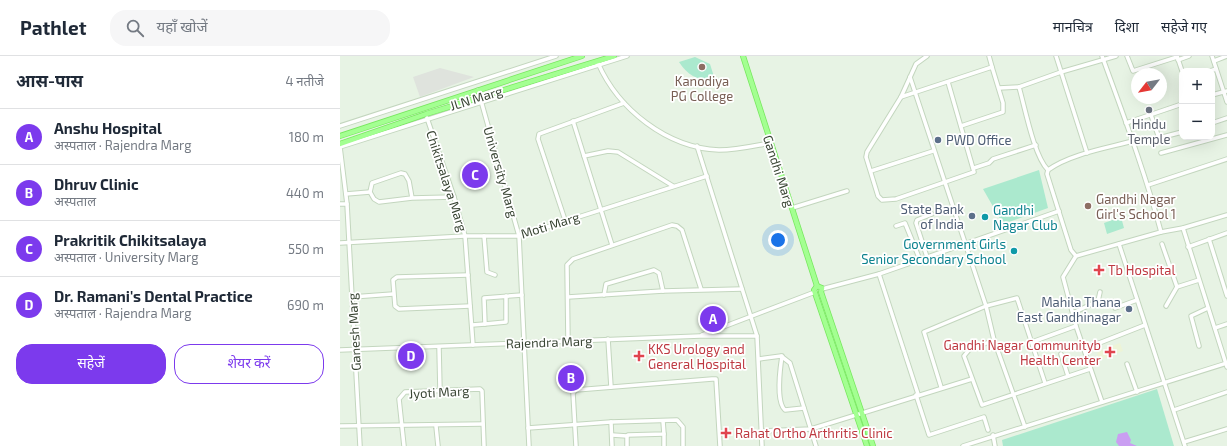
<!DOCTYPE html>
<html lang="hi">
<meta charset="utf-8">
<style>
:root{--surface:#fff;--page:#f6f6f7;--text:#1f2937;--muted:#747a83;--line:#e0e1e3;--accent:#7c3aed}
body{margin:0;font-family:"Exo 2","Noto Sans Devanagari",sans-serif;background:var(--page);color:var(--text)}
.controls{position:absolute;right:12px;top:12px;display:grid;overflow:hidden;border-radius:8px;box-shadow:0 4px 16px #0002}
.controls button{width:36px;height:36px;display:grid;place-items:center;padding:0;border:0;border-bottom:1px solid var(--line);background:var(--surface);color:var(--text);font:20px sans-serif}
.compass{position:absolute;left:791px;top:12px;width:36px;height:36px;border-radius:50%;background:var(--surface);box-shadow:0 4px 16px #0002;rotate:239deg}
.you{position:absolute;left:438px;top:184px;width:14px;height:14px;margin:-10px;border:3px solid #fff;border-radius:50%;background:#1a73e8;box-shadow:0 0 0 6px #1a73e833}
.badge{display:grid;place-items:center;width:26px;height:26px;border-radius:50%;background:var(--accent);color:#fff;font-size:13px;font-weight:700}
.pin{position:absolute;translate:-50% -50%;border:2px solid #fff;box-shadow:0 1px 4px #0006}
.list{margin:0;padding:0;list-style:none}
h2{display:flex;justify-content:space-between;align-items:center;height:52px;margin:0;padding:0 16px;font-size:17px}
h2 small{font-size:13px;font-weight:400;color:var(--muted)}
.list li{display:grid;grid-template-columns:26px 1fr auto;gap:12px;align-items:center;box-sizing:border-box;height:56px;padding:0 16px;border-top:1px solid var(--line)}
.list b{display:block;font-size:15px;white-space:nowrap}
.list p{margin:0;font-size:13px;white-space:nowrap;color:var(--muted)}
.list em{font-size:13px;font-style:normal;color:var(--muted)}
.actions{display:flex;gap:8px;padding:12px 16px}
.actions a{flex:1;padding:9px 0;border:1px solid var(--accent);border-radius:16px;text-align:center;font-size:14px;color:var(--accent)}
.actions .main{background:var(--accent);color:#fff}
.icon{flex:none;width:22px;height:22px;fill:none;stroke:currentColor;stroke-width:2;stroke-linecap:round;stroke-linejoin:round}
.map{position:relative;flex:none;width:887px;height:390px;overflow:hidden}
header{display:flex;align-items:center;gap:24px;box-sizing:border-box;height:56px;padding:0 20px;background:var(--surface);border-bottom:1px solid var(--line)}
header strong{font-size:19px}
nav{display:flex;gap:22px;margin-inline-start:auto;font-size:14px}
.search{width:280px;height:36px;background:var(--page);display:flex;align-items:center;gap:10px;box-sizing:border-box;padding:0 14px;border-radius:16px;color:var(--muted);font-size:15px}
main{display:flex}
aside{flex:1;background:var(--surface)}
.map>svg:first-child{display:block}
</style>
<header>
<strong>Pathlet</strong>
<div class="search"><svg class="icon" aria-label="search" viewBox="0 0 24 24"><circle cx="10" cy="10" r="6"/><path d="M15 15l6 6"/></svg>यहाँ खोजें</div>
<nav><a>मानचित्र</a><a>दिशा</a><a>सहेजे गए</a></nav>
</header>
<main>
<aside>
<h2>आस-पास<small>4 नतीजे</small></h2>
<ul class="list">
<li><span class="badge">A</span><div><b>Anshu Hospital</b><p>अस्पताल · Rajendra Marg</p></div><em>180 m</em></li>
<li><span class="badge">B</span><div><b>Dhruv Clinic</b><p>अस्पताल</p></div><em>440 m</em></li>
<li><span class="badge">C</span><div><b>Prakritik Chikitsalaya</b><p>अस्पताल · University Marg</p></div><em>550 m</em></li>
<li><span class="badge">D</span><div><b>Dr. Ramani's Dental Practice</b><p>अस्पताल · Rajendra Marg</p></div><em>690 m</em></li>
</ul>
<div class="actions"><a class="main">सहेजें</a><a>शेयर करें</a></div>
</aside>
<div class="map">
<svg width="887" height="390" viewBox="0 0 887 390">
<rect width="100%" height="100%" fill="#e7f3e4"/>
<polygon fill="#edf4d7" points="780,287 783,295 760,304 757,298 759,295"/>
<g fill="#abe9ce">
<path d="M 355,1 L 370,8 L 375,24 C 359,25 348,20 339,6 Z"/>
<polygon points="699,114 708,152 663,168 643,133"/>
<polygon points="781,161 784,172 767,178 764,167"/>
<polygon points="817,333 834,390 663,390 662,384"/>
</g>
<polygon fill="#dfe3dd" points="100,12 134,21 80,41 73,21"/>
<polygon fill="#ca9ef2" points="787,376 791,384 790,387 797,390 779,390 776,386 778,378"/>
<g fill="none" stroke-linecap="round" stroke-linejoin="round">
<g stroke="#c3d6be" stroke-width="5.5">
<g id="minor">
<polyline points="587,0 576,8 561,41 527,96 526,101 538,140 542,144 556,143 634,116 608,26"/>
<polyline points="649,0 652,11"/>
<polyline points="716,0 747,97"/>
<path d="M 762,0 C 783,58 805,116 821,176 L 736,200 L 731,194 L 707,118 L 708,114 C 730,98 767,92 793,85"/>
<polyline points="787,0 793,15 837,1"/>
<polyline points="837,0 842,15"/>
<polyline points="872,0 887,46"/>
<polyline points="838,4 849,0"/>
<polyline points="874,5 887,0"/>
<path d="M 258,7 C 278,53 327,92 379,94 C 397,94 413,90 430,87"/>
<polyline points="870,15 876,13"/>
<polyline points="570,21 646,250 654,284 685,371"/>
<polyline points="659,32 679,31"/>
<polyline points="138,34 179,180 189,390"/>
<polyline points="872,39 887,35"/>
<polyline points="561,41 652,11 663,47 663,56 621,70"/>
<polyline points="811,59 819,82 842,76"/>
<polyline points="87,62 114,141 125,180 133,289"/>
<polyline points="233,65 272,189"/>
<polyline points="786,67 842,48"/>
<polyline points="872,67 887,62"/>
<polyline points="0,70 216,0"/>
<polyline points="357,90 417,280 422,390"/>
<polyline points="821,97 887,79"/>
<polyline points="244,100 268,95 278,96 333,130"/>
<polyline points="634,112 649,107 653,103 696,89"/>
<path d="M 708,114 C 694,100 685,52 679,31 L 721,16 L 776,0"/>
<polyline points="531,115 593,95"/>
<polyline points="808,129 887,103"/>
<polyline points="6,138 30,136"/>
<polyline points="72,142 69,125 65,118 61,117 32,127 30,136 34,143 39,146 72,142 114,141"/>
<polyline points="0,148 7,148"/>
<polyline points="452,152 507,135"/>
<polyline points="225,164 198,83 199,78 284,47"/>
<polyline points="556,170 565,167 580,204"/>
<polyline points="843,172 887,311"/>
<polyline points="821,176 843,172 887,159"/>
<polyline points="144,180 147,216 155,219"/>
<polyline points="869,183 887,240"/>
<polyline points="0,187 125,180 179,180 367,120"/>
<polyline points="779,188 845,390"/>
<polyline points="822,188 837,231"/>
<polyline points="848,191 887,177"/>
<polyline points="736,200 723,221 736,270 762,346"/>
<polyline points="587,201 576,167 577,164 592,158"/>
<polyline points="539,218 578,338"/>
<polyline points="128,219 57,221 53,224 55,250 59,253 130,250"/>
<polyline points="482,233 539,218 719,155"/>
<polyline points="264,239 266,228 314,214 319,217 323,235"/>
<polyline points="166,240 166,266 145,268 144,242 182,239"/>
<polyline points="12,241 53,238"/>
<polyline points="228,241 323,235 402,233"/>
<polyline points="826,250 837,231 859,224"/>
<polyline points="775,252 797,244"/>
<polyline points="733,257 758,245 760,236"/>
<polyline points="132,269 145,268"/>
<polyline points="875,272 887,268"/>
<polyline points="362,279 475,236"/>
<polyline points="268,283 271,331"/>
<polyline points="654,284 629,294 624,300 642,349 750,313"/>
<polyline points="228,285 227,209 233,203 332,169 337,170 342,174 361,233"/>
<polyline points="692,286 736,270"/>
<polyline points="859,290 851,260 868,252"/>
<polyline points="99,291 100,335"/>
<polyline points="744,293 805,269"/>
<polyline points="0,294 360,280 417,280"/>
<polyline points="721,298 728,320"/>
<path d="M 442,300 C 440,313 436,346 445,354 L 464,352"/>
<polyline points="419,303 441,300 450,307 476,390"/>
<polyline points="787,308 797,336"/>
<polyline points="601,331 584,276 646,250 677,242 705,327"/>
<polyline points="576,339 589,379 644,361 648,374"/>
<polyline points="834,354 887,336"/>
<polyline points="271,366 272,390"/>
<polyline points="0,370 143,368"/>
<polyline points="96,370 98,390"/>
<polyline points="188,372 271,366 337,364 343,371 343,390"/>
<polyline points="421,375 471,373 632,323"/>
<polyline points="324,378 324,390"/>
<polyline points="272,379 287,380"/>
<polyline points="653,379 655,390"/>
<polyline points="844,386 887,373"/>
<polyline points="20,390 7,148 0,91 287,0"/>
<polyline points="64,390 59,343 65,336 140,333 142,335 144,390"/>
<polyline points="236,390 233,337 236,334 372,323 376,323 380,390"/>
<polyline points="287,390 287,380 288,379 324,378 323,365"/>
<polyline points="623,390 887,307"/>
</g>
</g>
<g stroke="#77e75e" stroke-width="6">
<g id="major">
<polyline points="403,0 477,230"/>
<polyline points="0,80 242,0"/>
<polyline points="0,88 86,58 274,0"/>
<polyline points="477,230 482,232 481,236 533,390"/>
<polyline points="477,230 474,234 527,390"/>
</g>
</g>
<use href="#minor" stroke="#fff" stroke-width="3.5"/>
<use href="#major" stroke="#a3ff91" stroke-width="4.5"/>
</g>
<g fill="#8d6e63" stroke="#fff" stroke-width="1.5">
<circle cx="362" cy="11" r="4"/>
<circle cx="748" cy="150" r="4"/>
</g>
<circle fill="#6b7280" stroke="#fff" stroke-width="1.5" cx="809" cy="54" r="4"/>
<g fill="#5c6f8a" stroke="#fff" stroke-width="1.5">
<circle cx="598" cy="84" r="4"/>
<circle cx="632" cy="160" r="4"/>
<circle cx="789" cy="253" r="4"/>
</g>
<g fill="#0f9aa8" stroke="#fff" stroke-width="1.5">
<circle cx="645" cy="161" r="4"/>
<circle cx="674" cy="195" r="4"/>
</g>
<g fill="#e0444e" stroke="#fff" stroke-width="1.5">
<path d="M757 208h4v4h4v4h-4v4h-4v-4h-4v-4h4z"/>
<path d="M768 290h4v4h4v4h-4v4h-4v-4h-4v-4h4z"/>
<path d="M297 294h4v4h4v4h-4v4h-4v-4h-4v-4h4z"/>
<path d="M384 371h4v4h4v4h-4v4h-4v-4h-4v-4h4z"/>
</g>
<g text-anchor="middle" stroke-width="3.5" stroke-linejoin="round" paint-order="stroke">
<g font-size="13" fill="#785e54" stroke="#fff">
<text x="362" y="30">Kanodiya<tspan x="362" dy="15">PG College</tspan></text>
<text x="756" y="148" text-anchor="start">Gandhi Nagar<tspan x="756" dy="15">Girl's School 1</tspan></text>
</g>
<g font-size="13" fill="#394534" stroke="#fff">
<text transform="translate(136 42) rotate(-17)" y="5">JLN Marg</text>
<text transform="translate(439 115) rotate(72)" y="5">Gandhi Marg</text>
<text transform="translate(161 116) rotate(74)" y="5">University Marg</text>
<text transform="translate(107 125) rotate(72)" y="5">Chikitsalaya Marg</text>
<text transform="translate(210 169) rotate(-17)" y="5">Moti Marg</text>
<text transform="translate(14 276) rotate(-93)" y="5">Ganesh Marg</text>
<text transform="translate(209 286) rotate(-2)" y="5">Rajendra Marg</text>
<text transform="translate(99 336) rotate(-3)" y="5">Jyoti Marg</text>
</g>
<g font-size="13" fill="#5b616d" stroke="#fff">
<text x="809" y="73">Hindu<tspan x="809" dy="15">Temple</tspan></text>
</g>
<g font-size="13" fill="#4e5e75" stroke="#fff" text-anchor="end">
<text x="606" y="89" text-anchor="start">PWD Office</text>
<text x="624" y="158">State Bank<tspan x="624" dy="15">of India</tspan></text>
<text x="781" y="251">Mahila Thana<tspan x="781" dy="15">East Gandhinagar</tspan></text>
</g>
<g font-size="13" fill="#0d838f" stroke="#fff" text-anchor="start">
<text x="653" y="159">Gandhi<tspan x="653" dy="15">Nagar Club</tspan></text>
<text x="666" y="193" text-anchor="end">Government Girls<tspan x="666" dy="15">Senior Secondary School</tspan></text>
</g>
<g font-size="13" fill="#be3a42" stroke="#fff" text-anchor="start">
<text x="768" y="219">Tb Hospital</text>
<text x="761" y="294" text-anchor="end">Gandhi Nagar Communityb<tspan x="761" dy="15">Health Center</tspan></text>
<text x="308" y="298">KKS Urology and<tspan x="308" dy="15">General Hospital</tspan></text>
<text x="395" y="382">Rahat Ortho Arthritis Clinic</text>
</g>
</g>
</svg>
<div class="controls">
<button>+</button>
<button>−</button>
</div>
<svg class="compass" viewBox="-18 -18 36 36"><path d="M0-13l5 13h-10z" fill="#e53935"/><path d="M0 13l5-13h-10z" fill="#747a83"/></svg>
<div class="you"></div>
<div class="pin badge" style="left:373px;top:263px">A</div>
<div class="pin badge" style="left:231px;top:322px">B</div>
<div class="pin badge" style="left:135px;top:119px">C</div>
<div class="pin badge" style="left:71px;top:300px">D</div>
</div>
</main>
